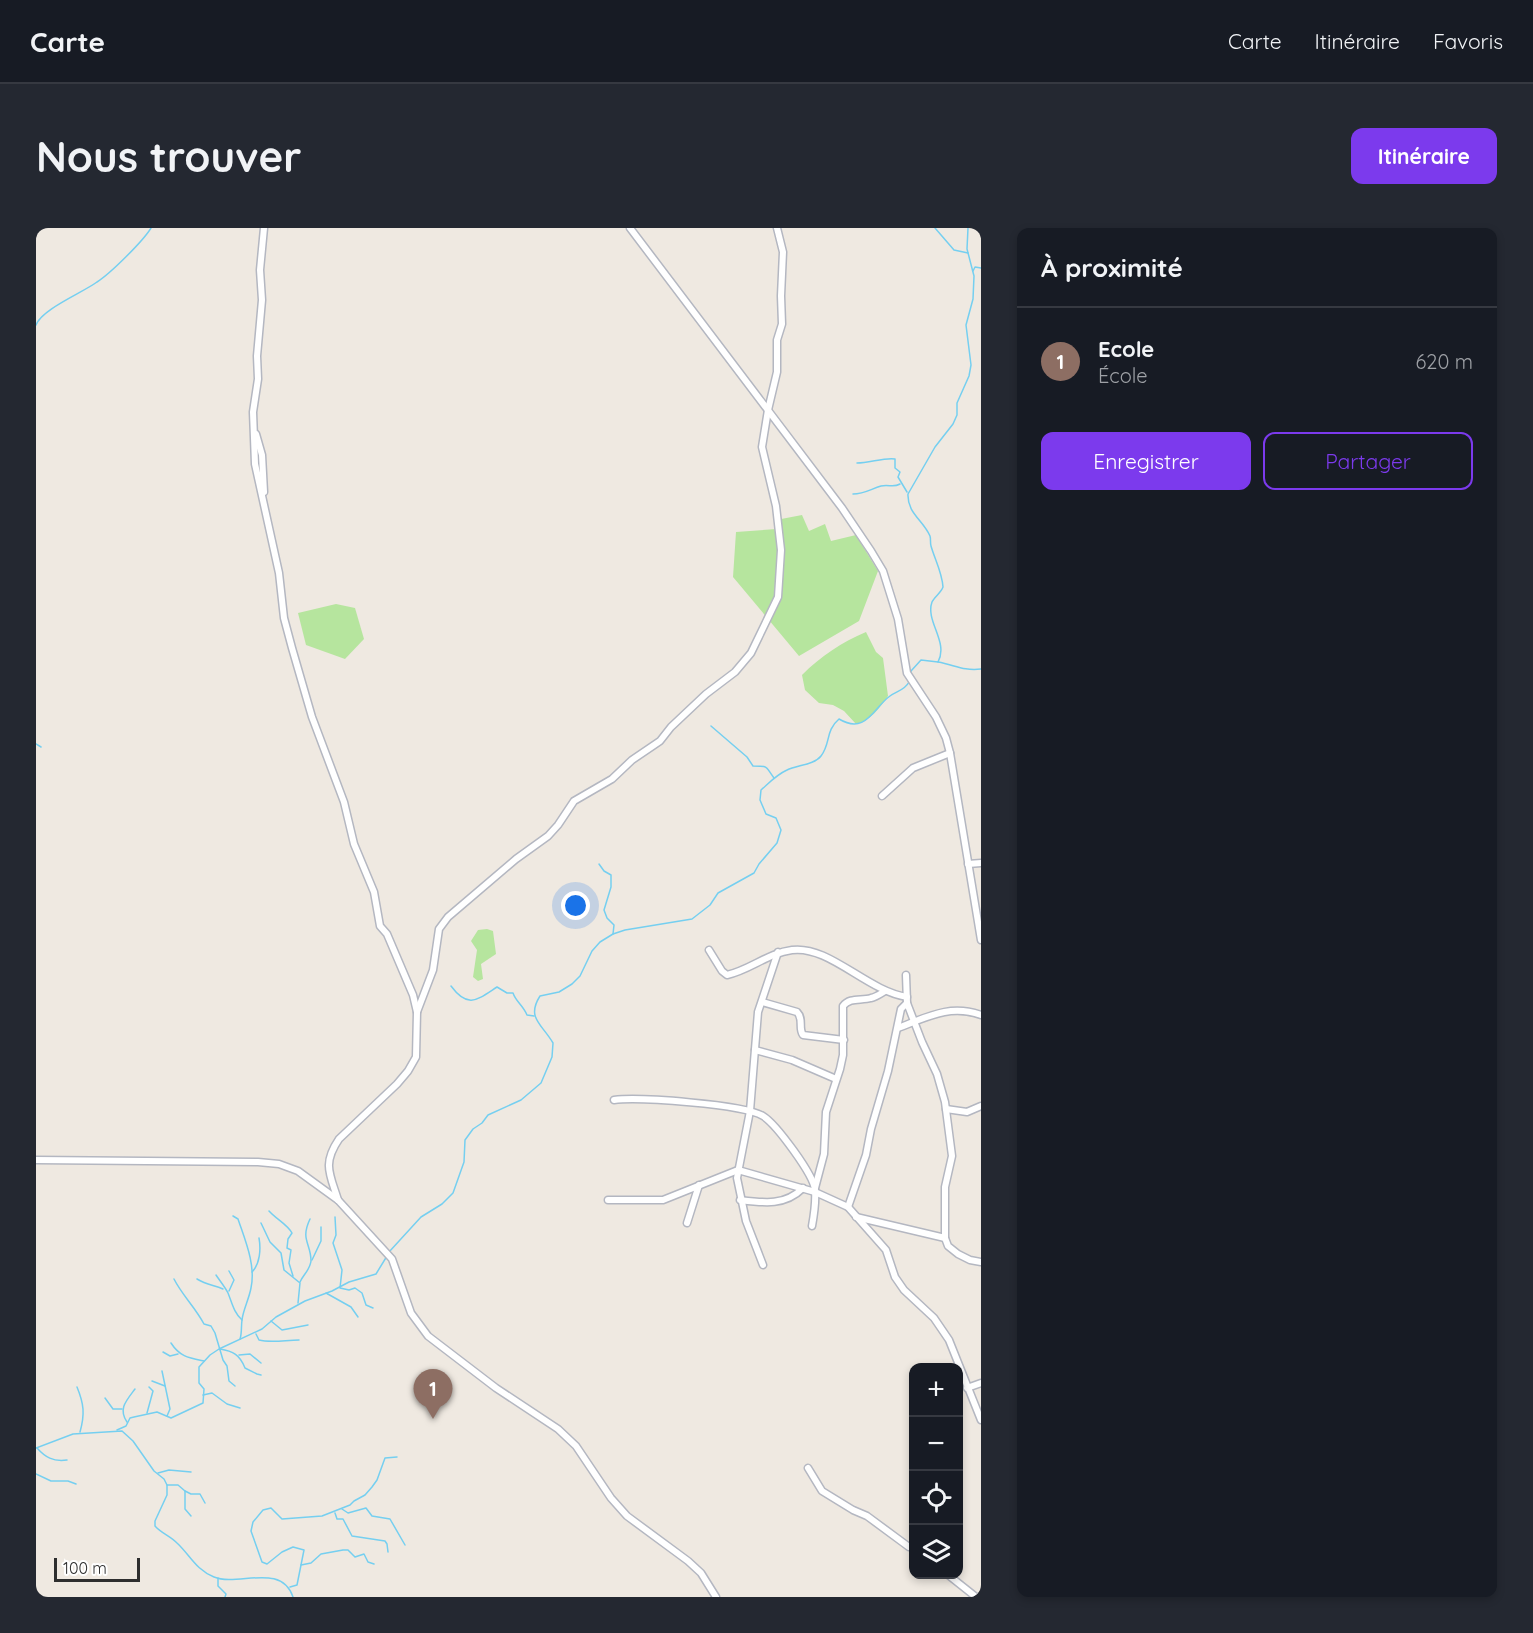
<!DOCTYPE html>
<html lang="fr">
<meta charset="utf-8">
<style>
:root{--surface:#171b24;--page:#242831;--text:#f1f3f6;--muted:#9ea1a6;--line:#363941;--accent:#7c3aed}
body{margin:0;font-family:Quicksand,sans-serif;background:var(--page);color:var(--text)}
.controls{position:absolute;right:18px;bottom:18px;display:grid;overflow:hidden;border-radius:12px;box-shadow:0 3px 9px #0003}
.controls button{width:54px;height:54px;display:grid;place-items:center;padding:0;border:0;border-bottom:2px solid var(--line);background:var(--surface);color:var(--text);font:30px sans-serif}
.scale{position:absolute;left:18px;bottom:15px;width:86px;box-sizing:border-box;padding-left:6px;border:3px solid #2e2e2e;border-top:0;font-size:16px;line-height:21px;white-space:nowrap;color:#2e2e2e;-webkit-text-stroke:4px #fff;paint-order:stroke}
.you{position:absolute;left:540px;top:678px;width:21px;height:21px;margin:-15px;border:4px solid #fff;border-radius:50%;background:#1a73e8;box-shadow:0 0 0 9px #1a73e833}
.badge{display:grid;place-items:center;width:39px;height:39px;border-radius:50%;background:var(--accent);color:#fff;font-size:20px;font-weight:700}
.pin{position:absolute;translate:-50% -50px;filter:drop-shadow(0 2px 3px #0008)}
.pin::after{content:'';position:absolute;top:32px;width:21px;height:18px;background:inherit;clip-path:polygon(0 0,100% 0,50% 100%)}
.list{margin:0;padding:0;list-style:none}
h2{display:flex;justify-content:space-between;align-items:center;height:78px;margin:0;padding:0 24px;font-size:26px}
h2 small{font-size:20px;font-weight:400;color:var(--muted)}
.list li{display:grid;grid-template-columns:39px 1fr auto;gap:18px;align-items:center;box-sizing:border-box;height:108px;padding:0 24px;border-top:2px solid var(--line)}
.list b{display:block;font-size:22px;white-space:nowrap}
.list p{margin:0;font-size:20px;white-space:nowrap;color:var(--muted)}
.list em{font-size:20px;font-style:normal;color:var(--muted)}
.actions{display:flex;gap:12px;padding:18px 24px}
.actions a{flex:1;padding:14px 0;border:2px solid var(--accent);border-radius:12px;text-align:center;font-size:21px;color:var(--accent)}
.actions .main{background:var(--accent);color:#fff}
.icon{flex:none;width:33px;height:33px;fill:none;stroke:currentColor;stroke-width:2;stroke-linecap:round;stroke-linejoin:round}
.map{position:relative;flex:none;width:945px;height:1369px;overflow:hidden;border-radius:12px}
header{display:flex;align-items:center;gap:36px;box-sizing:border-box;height:84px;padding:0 30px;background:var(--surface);border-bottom:2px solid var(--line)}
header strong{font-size:28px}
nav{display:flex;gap:33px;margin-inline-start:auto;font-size:21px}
.intro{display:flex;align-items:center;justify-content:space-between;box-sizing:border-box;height:144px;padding:0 36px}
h1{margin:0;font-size:42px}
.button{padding:15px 27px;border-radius:12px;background:var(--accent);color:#fff;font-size:21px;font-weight:700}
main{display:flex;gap:36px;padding:0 36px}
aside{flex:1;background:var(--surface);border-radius:12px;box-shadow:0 3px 9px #0003}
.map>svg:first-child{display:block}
</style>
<header>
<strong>Carte</strong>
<nav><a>Carte</a><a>Itinéraire</a><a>Favoris</a></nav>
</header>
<div class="intro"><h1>Nous trouver</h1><a class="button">Itinéraire</a></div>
<main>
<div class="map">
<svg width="945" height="1369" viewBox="0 0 945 1369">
<rect width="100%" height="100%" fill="#efe9e1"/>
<g fill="#b6e59e">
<polygon points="766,287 773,303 789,296 795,313 820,307 842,343 823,393 763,428 697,349 700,304 741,301 740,292"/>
<polygon points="300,376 319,380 328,411 309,431 270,417 262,385"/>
<path d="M 830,404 L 840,424 L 847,430 L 852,468 C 844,480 834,493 820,496 L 808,483 L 797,477 L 783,475 L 769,462 L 766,447 C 785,428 806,414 830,404 Z"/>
<polygon points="451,701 457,703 460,726 445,736 447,751 442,753 437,749 441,722 435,713 442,702"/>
</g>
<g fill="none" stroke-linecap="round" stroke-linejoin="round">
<g stroke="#75cff0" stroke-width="1.5">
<polyline points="899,0 918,22 932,25"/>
<polyline points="937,43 939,39 945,40"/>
<path d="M 0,97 C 6,81 46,65 61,54 C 75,45 107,13 115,0"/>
<path d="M 821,235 C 833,235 850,229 859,231 L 859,240 L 864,244 L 862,249 L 871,264"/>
<path d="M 817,266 C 828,266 835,261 845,258 C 853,256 857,260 864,256"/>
<path d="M 902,434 C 919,437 927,443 945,441"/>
<path d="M 875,447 L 875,443 L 885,432 L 902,434 C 913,414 889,393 896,374 C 898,369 905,365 907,359 C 906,344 899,332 895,318 C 894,315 895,311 894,308 C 887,292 871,285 872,266 L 899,219 L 917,196 L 921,187 L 921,175 L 933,148 L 935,137 L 930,97 L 937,71 L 938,48 L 931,21 L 932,0"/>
<path d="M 675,498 L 711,529 L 717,538 C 733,538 729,538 738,550"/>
<polyline points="0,516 5,519"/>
<polyline points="563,636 568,643 575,647 575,659 568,682 571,690 578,697 577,706"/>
<path d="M 415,758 C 432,781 441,772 461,759 L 471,765 L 477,765 C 480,774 487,777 491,787 L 498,788"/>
<path d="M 233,983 C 240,991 251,996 256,1005 L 252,1011 L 251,1020 L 255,1022 L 253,1035 L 257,1048"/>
<path d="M 197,988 L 202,991 C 209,1012 220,1037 215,1060 C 213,1071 207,1082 206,1092 C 205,1099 206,1105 204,1111"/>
<polyline points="299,989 300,1007 297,1015 306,1042 304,1060 313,1062 319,1060 326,1065 330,1077 337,1080"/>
<polyline points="225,995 234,1014 245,1025 248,1042 264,1055 262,1075"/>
<path d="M 353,1024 L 385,989 L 406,976 L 417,965 L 428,934 L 429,912 L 437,901 L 446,895 L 452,887 L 485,872 L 505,855 L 516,829 L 517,815 C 506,796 490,790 504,768 L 523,764 L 536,756 L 544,748 L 556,723 L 564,714 L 577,706 L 589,702 L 656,691 L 674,677 L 682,665 L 718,645 L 723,636 L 741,615 L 745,602 L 740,590 L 730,586 L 724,572 L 725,562 C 733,555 740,547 751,542 C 761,537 778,537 785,528 C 795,515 789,503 803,491 C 830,507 837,480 854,468 C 861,463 869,462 873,454"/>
<polyline points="276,1032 285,1013 285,999"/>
<path d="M 216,1044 C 224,1036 225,1021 223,1010"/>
<path d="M 180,1047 C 184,1053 189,1059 192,1065 C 196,1075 198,1085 206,1092"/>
<path d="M 138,1051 C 146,1067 159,1079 168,1096 L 175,1098 L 179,1105 L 187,1132 L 191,1138 L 193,1153 L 199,1158"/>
<path d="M 161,1051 C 171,1057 178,1057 187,1061"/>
<path d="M 264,1054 C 267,1047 274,1042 275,1033 C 275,1015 264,1012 274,991"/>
<polyline points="193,1063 198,1052 193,1043"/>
<polyline points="290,1065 315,1079 322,1089"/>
<polyline points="235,1093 246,1102 272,1097"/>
<path d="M 220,1106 L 223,1112 C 235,1115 250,1112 263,1112"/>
<path d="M 135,1115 C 144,1129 153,1130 168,1133"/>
<path d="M 184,1121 C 197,1123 204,1127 209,1140 L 221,1146 L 225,1147"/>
<polyline points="127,1124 134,1128 142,1126"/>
<polyline points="203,1127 214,1126 225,1135"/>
<polyline points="126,1143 134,1181 131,1188"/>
<polyline points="116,1153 129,1158"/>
<path d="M 41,1159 C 48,1176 49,1186 44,1204"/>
<polyline points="167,1167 176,1165 191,1176 204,1180"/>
<polyline points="69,1170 77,1181 86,1181"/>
<polyline points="111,1185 117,1163 113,1159"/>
<path d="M 91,1194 C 82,1181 90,1173 99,1161"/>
<polyline points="81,1202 90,1198 94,1190 98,1189 121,1184 135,1190 167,1175 168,1161 163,1155 163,1139 174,1127 183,1121 226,1101 240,1089 269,1073 296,1063 313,1054 340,1046 351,1028"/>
<path d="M 0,1220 L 37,1206 L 86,1203 L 97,1213 L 118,1243 L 128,1251 L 131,1257 L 131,1267 L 119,1293 L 119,1298 C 125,1305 134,1308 141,1315 C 154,1327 160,1342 178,1349 C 202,1359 245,1334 257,1369"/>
<path d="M 1,1220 C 9,1229 17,1234 31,1232"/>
<polyline points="122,1245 133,1242 155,1244"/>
<polyline points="0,1246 15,1253 32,1253 40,1256"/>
<polyline points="131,1257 142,1257 149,1263 149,1281 155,1288"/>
<polyline points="149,1263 155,1266 164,1266 169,1275"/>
<polyline points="306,1281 312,1285 330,1280 336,1288 354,1291 369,1317"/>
<polyline points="299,1285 301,1291 307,1291 316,1308 349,1313 351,1316 352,1324"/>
<polyline points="265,1337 275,1335 285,1326 307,1322 312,1322 319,1329 328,1326 332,1334 338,1336"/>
<polyline points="182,1350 182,1358 190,1366 189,1369"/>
<polyline points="254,1359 261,1357 268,1322 257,1319 246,1324 231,1336 226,1334 215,1303 217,1294 227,1282 235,1280 246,1291 286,1288 314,1277 318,1273 329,1267 336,1259 341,1252 349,1230 361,1229"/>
</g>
<g stroke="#b4b7c1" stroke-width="9">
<g id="minor">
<path d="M 228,0 L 224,42 L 226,72 L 221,128 L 222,151 L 217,184 L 219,236 L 243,345 L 248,390 L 256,420 L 276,489 L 308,574 L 318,616 L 338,664 L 344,698 L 351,706 L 377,767 L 381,784 L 380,829 L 372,843 L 361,856 L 303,911 C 286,936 294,946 302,972"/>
<polyline points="594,0 806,280 835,323 847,343 862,391 871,445 900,489 910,510 914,525 945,712"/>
<polyline points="220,206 226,227 228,264"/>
<polyline points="846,568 877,540 914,525"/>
<polyline points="932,636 945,635"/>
<path d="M 673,722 L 686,743 L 691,747 C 714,742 732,725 756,722 C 793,717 831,763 871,769"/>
<polyline points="870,747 871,775 886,814 901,846 909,874 916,928 909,959 909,1010 912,1018 922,1026 934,1032 945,1034"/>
<path d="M 726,774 L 761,784 C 768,791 762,800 767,807 L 808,812"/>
<polyline points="381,784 397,742 403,701 412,689 480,631 512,608 522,597 538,573 576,551 596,532 624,513 635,499 670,466 699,444 715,425 742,369 745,322 740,278 726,219 732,182 741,144 741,112 746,96 745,68 747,24 741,0"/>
<path d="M 862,800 C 891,789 914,776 945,787"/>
<polyline points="719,822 756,832 800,851"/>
<path d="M 578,872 C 602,869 707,876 727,888 C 740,896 778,947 779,962 C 780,974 778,987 776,998"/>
<polyline points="910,881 931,884 945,878"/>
<polyline points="0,932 222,934 243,936 262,943 302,972 356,1031 375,1085 392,1108 460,1160 522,1201 540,1218 575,1270 591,1288 652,1333 665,1345 680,1369"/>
<path d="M 779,960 L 788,926 L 790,884 L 804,841 L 807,827 L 807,778 C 814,769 825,773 835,770 C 840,769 844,766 849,763"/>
<polyline points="572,972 627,972 702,942 779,964 812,979 850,1022 859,1049 868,1062 898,1090 913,1112 945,1192"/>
<path d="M 704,972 C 728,975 749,978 767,960"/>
<polyline points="812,979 830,927 835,901 852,843 865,781 871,775"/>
<polyline points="820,989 909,1010"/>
<polyline points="651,995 663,957"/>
<polyline points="727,1037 710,993 701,950 714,883 722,784 742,724"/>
<polyline points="931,1160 945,1155"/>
<polyline points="772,1240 786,1263 817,1282 831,1288 873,1319 878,1319"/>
<polyline points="911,1346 940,1369"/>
</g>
</g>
<use href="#minor" stroke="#fff" stroke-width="6"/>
</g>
</svg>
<div class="controls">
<button>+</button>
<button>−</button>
<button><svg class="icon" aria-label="locate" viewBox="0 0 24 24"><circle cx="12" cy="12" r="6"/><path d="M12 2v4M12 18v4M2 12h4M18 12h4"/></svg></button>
<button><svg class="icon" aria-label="layers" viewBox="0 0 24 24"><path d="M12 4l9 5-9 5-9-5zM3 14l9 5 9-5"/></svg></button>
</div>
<div class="scale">100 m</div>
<div class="you"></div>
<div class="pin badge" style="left:397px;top:1191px;background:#8d6e63">1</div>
</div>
<aside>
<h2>À proximité<small></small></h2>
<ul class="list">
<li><span class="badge" style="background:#8d6e63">1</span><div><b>Ecole</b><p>École</p></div><em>620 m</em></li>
</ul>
<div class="actions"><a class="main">Enregistrer</a><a>Partager</a></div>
</aside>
</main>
